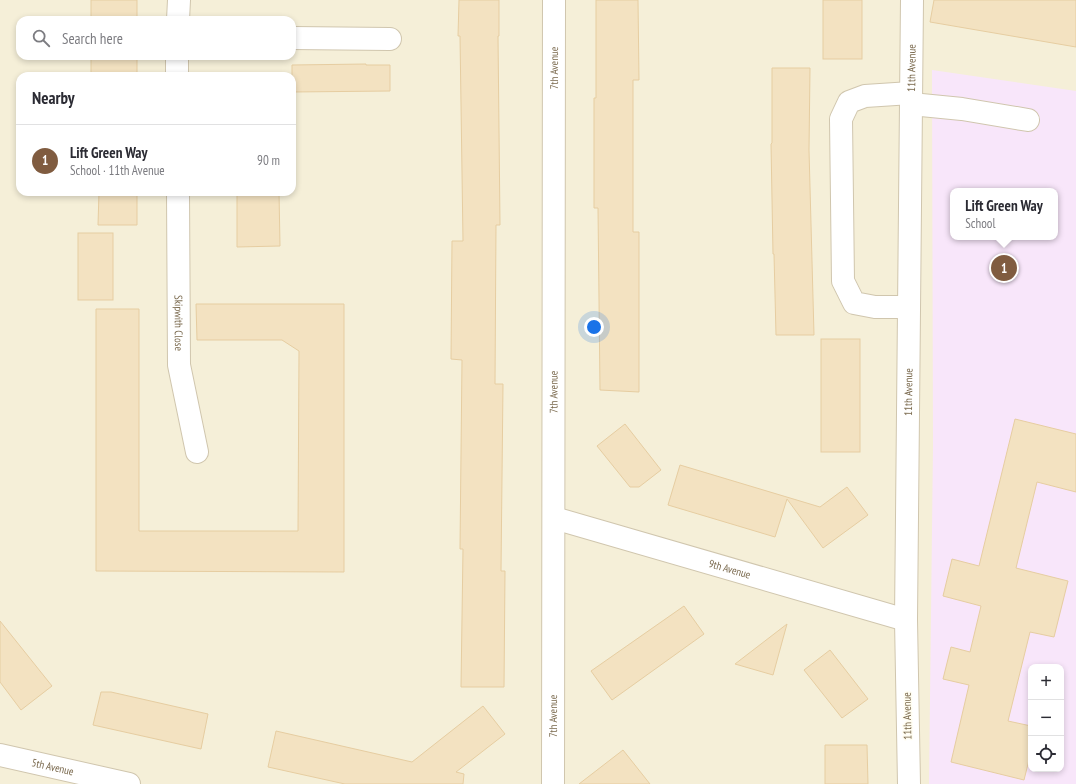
<!DOCTYPE html>
<meta charset="utf-8">
<style>
:root{--surface:#fff;--page:#f2f2f3;--text:#2b2b33;--muted:#7c7c81;--line:#e1e1e2;--accent:#805c40}
body{margin:0;font-family:"PT Sans Narrow",sans-serif;background:var(--page);color:var(--text)}
.controls{position:absolute;right:12px;bottom:12px;display:grid;overflow:hidden;border-radius:8px;box-shadow:0 2px 6px #0003}
.controls button{width:36px;height:36px;display:grid;place-items:center;padding:0;border:0;border-bottom:1px solid var(--line);background:var(--surface);color:var(--text);font:20px sans-serif}
.you{position:absolute;left:594px;top:327px;width:14px;height:14px;margin:-10px;border:3px solid #fff;border-radius:50%;background:#1a73e8;box-shadow:0 0 0 6px #1a73e833}
.badge{display:grid;place-items:center;width:26px;height:26px;border-radius:50%;background:var(--accent);color:#fff;font-size:13px;font-weight:700}
.pin{position:absolute;translate:-50% -50%;border:2px solid #fff;box-shadow:0 1px 4px #0006}
.popup{position:absolute;left:950px;top:188px;width:108px;height:52px;box-sizing:border-box;display:grid;place-content:center;border-radius:8px;background:var(--surface);filter:drop-shadow(0 1px 3px #0005);font-size:13px;white-space:nowrap;color:var(--muted)}
.popup b{font-size:15px;color:var(--text)}
.popup::after{content:'';position:absolute;left:50%;top:100%;margin-left:-8px;border:8px solid transparent;border-top-color:var(--surface)}
.list{margin:0;padding:0;list-style:none}
h2{display:flex;justify-content:space-between;align-items:center;height:52px;margin:0;padding:0 16px;font-size:17px}
h2 small{font-size:13px;font-weight:400;color:var(--muted)}
.list li{display:grid;grid-template-columns:26px 1fr auto;gap:12px;align-items:center;box-sizing:border-box;height:72px;padding:0 16px;border-top:1px solid var(--line)}
.list b{display:block;font-size:15px;white-space:nowrap}
.list p{margin:0;font-size:13px;white-space:nowrap;color:var(--muted)}
.list em{font-size:13px;font-style:normal;color:var(--muted)}
.icon{flex:none;width:22px;height:22px;fill:none;stroke:currentColor;stroke-width:2;stroke-linecap:round;stroke-linejoin:round}
.map{position:relative;flex:none;width:1076px;height:784px;overflow:hidden}
.search{position:absolute;background:var(--surface);box-shadow:0 2px 6px #0003;left:16px;top:16px;width:280px;height:44px;display:flex;align-items:center;gap:10px;box-sizing:border-box;padding:0 14px;border-radius:12px;color:var(--muted);font-size:15px}
.panel{position:absolute;background:var(--surface);box-shadow:0 2px 6px #0003;left:16px;top:72px;width:280px;height:124px;border-radius:12px}
.map>svg:first-child{display:block}
</style>
<div class="map">
<svg width="1076" height="784" viewBox="0 0 1076 784">
<rect width="100%" height="100%" fill="#fdfaea"/>
<path fill="#f5efd8" fill-rule="evenodd" d="M 0,0 L 1076,0 L 1076,784 L 0,784 ZM 20,20 L 292,20 L 292,56 L 20,56 ZM 20,76 L 292,76 L 292,192 L 20,192 ZM 953,191 L 1055,191 L 1055,237 L 953,237 ZM 1031,667 L 1061,667 L 1061,769 L 1031,769 Z"/>
<path fill="#f8e6fa" fill-rule="evenodd" d="M 932,70 L 1076,91 L 1076,784 L 929,784 L 933,446 ZM 953,191 L 1055,191 L 1055,237 L 953,237 ZM 1031,667 L 1061,667 L 1061,769 L 1031,769 Z"/>
<g fill="#f3e2c1" stroke="#e6cda1">
<rect x="91" y="0" width="46" height="20"/>
<polygon points="459,0 499,0 499,36 498,36 500,225 496,225 495,384 503,384 501,571 505,571 504,687 461,687 463,549 460,549 462,360 451,359 452,241 463,241 460,36 458,36"/>
<polygon points="596,0 638,0 639,80 633,80 633,232 639,232 639,392 600,390 598,208 594,208 594,98 596,98"/>
<rect x="823" y="0" width="39" height="59"/>
<polygon points="934,0 1076,0 1076,47 930,22"/>
<rect x="91" y="56" width="46" height="18"/>
<polygon points="366,64 366,65 390,65 390,91 292,92 292,65"/>
<polygon points="772,68 810,68 809,150 814,335 776,335 774,254 773,254 771,144 772,143"/>
<polygon points="99,192 137,192 137,225 98,225"/>
<polygon points="237,192 279,192 280,246 237,247"/>
<rect x="78" y="233" width="35" height="67"/>
<polygon points="196,304 344,304 344,572 96,571 96,309 139,309 139,531 298,531 299,351 282,340 197,340"/>
<rect x="821" y="339" width="39" height="113"/>
<polygon points="1015,419 1076,434 1076,492 1037,482 1016,568 1068,581 1054,637 1030,632 1008,721 1031,726 1031,752 1024,780 951,762 969,685 943,679 951,647 970,652 981,606 943,596 952,559 979,566"/>
<polygon points="625,424 661,470 639,487 630,487 597,446"/>
<polygon points="680,465 820,507 847,487 868,515 823,548 787,499 775,537 668,505"/>
<polygon points="684,606 704,634 612,700 591,671"/>
<polygon points="0,621 52,686 21,710 0,682"/>
<polygon points="787,624 773,675 735,664"/>
<polygon points="830,650 868,699 842,718 804,670"/>
<polygon points="101,692 111,692 208,714 201,749 93,725"/>
<polygon points="483,706 505,734 456,772 464,774 463,784 345,784 268,767 276,731 412,762"/>
<polygon points="825,745 867,745 868,784 825,784"/>
<polygon points="623,750 650,784 579,784"/>
</g>
<g fill="none" stroke-linecap="round" stroke-linejoin="round">
<g stroke="#d0c6ae" stroke-width="24">
<g id="minor">
<polyline points="178,20 179,0"/>
<polyline points="292,38 390,39"/>
<polyline points="177,56 177,76"/>
<polyline points="911,104 962,109 1028,120"/>
<path id="s1" d="M 178,192 L 179,365 L 197,452"/>
<polyline points="909,307 875,307 854,303 843,281 841,119 849,102 865,96 911,93"/>
<path id="s2" d="M 554,518 L 906,620"/>
<path id="s3" d="M 0,755 L 129,784"/>
<path id="s4" d="M 553,784 L 554,0"/>
<path id="s5" d="M 909,784 L 906,620 L 912,0"/>
</g>
</g>
<use href="#minor" stroke="#fff" stroke-width="22"/>
</g>
<g text-anchor="middle" stroke-width="3" stroke-linejoin="round" paint-order="stroke">
<g font-size="11" fill="#79684c" stroke="#fffdf1">
<text dy="4" stroke="none"><textPath href="#s4" startOffset="716">7th Avenue</textPath></text>
<text dy="4" stroke="none"><textPath href="#s5" startOffset="716">11th Avenue</textPath></text>
<text dy="4" stroke="none"><textPath href="#s1" startOffset="131">Skipwith Close</textPath></text>
<text dy="4" stroke="none"><textPath href="#s4" startOffset="392">7th Avenue</textPath></text>
<text dy="4" stroke="none"><textPath href="#s5" startOffset="392">11th Avenue</textPath></text>
<text dy="4" stroke="none"><textPath href="#s2" startOffset="183">9th Avenue</textPath></text>
<text dy="4" stroke="none"><textPath href="#s4" startOffset="68">7th Avenue</textPath></text>
<text transform="translate(907 716) rotate(-91)" y="4">11th Avenue</text>
<text dy="4" stroke="none"><textPath href="#s3" startOffset="54">5th Avenue</textPath></text>
</g>
</g>
</svg>
<div class="controls">
<button>+</button>
<button>−</button>
<button><svg class="icon" aria-label="locate" viewBox="0 0 24 24"><circle cx="12" cy="12" r="6"/><path d="M12 2v4M12 18v4M2 12h4M18 12h4"/></svg></button>
</div>
<div class="you"></div>
<div class="pin badge" style="left:1004px;top:268px">1</div>
<div class="popup"><b>Lift Green Way</b>School</div>
<div class="search"><svg class="icon" aria-label="search" viewBox="0 0 24 24"><circle cx="10" cy="10" r="6"/><path d="M15 15l6 6"/></svg>Search here</div>
<section class="panel">
<h2>Nearby<small></small></h2>
<ul class="list">
<li><span class="badge">1</span><div><b>Lift Green Way</b><p>School · 11th Avenue</p></div><em>90 m</em></li>
</ul>
</section>
</div>
